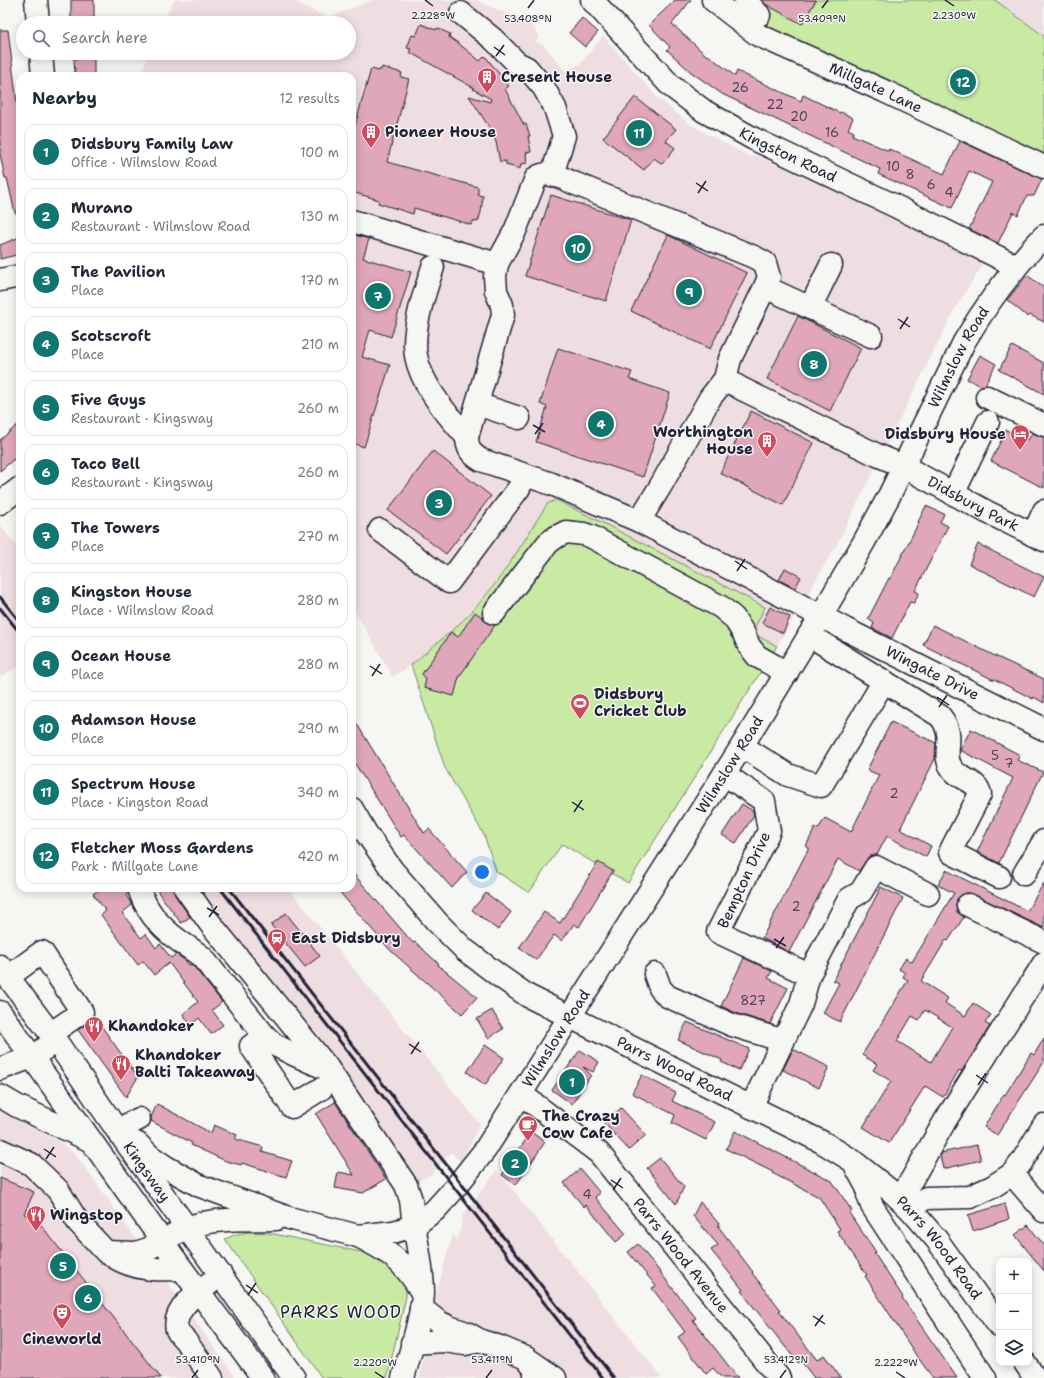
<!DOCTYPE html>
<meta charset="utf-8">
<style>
:root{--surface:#fff;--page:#f6f6f7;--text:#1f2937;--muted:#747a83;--line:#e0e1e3;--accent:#0f766e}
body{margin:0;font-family:"Shantell Sans",sans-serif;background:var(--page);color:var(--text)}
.controls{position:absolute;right:12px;bottom:12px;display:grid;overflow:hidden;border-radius:8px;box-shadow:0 2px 10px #0003}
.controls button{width:36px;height:36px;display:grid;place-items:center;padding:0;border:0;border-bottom:1px solid var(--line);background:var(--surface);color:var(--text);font:20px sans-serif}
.you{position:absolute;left:482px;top:872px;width:14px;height:14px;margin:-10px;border:3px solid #fff;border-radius:50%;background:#1a73e8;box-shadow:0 0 0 6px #1a73e833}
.badge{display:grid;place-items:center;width:26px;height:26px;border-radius:50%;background:var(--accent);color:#fff;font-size:13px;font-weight:700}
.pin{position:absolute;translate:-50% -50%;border:2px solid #fff;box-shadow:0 1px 4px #0006}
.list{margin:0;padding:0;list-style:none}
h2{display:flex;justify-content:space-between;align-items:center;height:52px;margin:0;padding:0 16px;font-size:17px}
h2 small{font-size:13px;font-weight:400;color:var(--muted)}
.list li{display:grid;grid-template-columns:26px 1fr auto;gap:12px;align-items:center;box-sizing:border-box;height:56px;margin:0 8px 8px;padding:0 8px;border:1px solid var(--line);border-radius:12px}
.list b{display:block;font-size:15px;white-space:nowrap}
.list p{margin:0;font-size:13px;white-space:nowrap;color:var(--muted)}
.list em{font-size:13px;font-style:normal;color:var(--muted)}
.icon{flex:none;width:22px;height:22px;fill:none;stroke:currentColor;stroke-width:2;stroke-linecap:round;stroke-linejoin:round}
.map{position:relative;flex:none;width:1044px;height:1378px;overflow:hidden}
.search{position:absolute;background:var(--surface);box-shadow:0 2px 10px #0003;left:16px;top:16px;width:340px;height:44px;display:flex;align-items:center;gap:10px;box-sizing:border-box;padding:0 14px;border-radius:22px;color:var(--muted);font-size:15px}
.panel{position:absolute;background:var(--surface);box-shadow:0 2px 10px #0003;left:16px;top:72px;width:340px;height:820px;border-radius:12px}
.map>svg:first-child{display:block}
</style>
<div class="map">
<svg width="1044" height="1378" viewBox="0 0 1044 1378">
<rect width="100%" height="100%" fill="#f6f6f2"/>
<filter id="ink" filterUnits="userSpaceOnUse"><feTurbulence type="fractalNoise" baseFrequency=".025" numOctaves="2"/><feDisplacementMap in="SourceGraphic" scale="8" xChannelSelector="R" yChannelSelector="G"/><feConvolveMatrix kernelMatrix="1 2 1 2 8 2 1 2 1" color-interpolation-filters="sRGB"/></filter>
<g filter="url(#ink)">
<g fill="#efdee1">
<polygon points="174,0 292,0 328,18 372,0 475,0 531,24 539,37 535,42 543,44 566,72 582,62 603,36 657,97 690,124 720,141 751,157 755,155 830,189 981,260 982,266 956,307 836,546 777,646 752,633 765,606 609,526 515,555 482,599 456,627 411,665 393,677 352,606 352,76 141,76 148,53 349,53 349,23 163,23"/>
<polygon points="995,0 1044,0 1044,36 1005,8"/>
<polygon points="0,525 20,551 20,665 0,677"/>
<polygon points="177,888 288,888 480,1124 461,1163 451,1152 433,1173 415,1183"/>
<polygon points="0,1112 60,1142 76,1155 236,1378 0,1378"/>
<polygon points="497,1170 662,1378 419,1378 439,1283 453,1234 458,1240 463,1215"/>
</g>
<g fill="#c8eaa2" stroke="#75866e">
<polygon points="723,0 995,0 1044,36 1044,160 792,45"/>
<path d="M 556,500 L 609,526 L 765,607 L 752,633 L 777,646 L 628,883 L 562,844 L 529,893 L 496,871 L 484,835 L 445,768 L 411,665 C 426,652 441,640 456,627 C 494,593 520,547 547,504 Z"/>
<polygon points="249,1232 269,1233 385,1257 406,1287 406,1297 387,1378 322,1378 225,1239 237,1234"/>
</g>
<g fill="#dfa7b9" stroke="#22223b" fill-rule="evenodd">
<polygon points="71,0 94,0 94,18 71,19"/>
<polygon points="675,0 691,0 672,24 707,56 708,55 735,76 737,71 801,101 803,95 840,113 841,112 853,118 848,129 854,132 852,135 889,151 889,149 944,174 960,141 1042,179 1034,196 1027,196 1018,215 1013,212 998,243 969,229 992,182 969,171 952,208 878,174 880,169 722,94 691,72 667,50 670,47 649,25"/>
<polygon points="762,0 816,0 802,24 765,4"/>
<polygon points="582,18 598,32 585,47 569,33"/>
<polygon points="421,24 436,30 437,28 450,34 449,37 458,43 480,61 485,56 509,86 505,89 524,125 526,124 530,136 528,136 531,152 526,153 527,163 521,164 520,169 506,165 506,161 500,162 496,142 489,127 469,96 490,102 491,99 473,89 474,88 409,52 411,49 407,48 412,35 416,36"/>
<polygon points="0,30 8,30 20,128 20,213 15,213 7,178 5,178 0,154"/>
<polygon points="94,58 94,76 75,76 74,59"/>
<polygon points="382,67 402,73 401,77 409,79 387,162 478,187 478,195 483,196 481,212 478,222 473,221 472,225 414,208 413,214 378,203 379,200 352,192 352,136 371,69 379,71 380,69 381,70"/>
<polygon points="635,97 676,129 666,141 675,148 662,164 654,158 644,170 603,138"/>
<polygon points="551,195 631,220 606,301 525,276"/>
<polygon points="355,235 369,239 363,258 411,272 391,337 370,330 362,357 390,365 364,447 352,443 352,244"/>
<polygon points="668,235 747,273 710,349 631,311"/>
<polygon points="20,237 20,254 0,259 0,245"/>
<polygon points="1027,275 1044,288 1044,322 1030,315 1028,317 1007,300"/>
<polygon points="798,316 861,348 830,411 767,379"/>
<polygon points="1012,346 1044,363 1044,394 999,370"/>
<polygon points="558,348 632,372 629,379 670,393 643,477 536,442 547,407 540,404"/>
<polygon points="980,355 996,364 985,385 981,386 967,379"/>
<polygon points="751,411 814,443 783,505 720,473"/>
<polygon points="20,423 20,467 14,459 0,471 0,440"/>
<polygon points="1006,430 1028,440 1032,433 1044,437 1044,488 991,461"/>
<polygon points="433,451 491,496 446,554 388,510"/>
<polygon points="926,506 944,514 940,522 948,526 915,591 919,593 914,603 910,602 892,638 872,628 874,623 868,619 889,578 890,579 919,522 918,522"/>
<polygon points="978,544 1044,577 1034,597 969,564"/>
<polygon points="785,568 801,577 795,588 779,580"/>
<polygon points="770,607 790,617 783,633 762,623"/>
<polygon points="475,612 482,617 487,623 495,625 459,677 454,696 424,688 426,679 422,674 451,632 458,637"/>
<polygon points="933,625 997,657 1044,679 1044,703 1034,697 1033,699 994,679 994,680 923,645"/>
<polygon points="352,716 424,833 429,829 467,872 452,888 404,835 401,837 352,759"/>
<polygon points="891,722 936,743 935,759 900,829 931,846 926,857 887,836 877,855 869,856 859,871 838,859 789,952 762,938 809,848 806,846 815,828 818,829 825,818 851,832 879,775 867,770"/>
<polygon points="971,729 1020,755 1017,760 1043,772 999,863 977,852 1013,778 960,750"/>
<polygon points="742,804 753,811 754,815 736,843 722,835"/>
<polygon points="598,862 613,871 579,927 574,924 562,941 554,935 536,960 519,948 544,912 560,923"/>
<path d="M 946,870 L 1027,911 L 1044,883 L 1044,928 L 973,894 L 967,893 L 961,895 L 957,899 L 956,905 L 957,912 L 964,917 L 948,941 L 946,940 L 921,981 L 948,998 L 945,1003 L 965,1016 L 973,1003 L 991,1015 L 985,1023 L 990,1026 L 962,1071 L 959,1070 L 943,1097 L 925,1086 L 889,1143 L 863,1127 L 891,1081 L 873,1070 L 877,1064 L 862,1055 L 908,980 L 903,977 L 905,973 L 899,969 L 906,958 L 912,962 L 954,893 L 938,885 ZM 925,1010 L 952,1027 L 931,1062 L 897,1041 L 912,1016 L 919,1020 Z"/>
<polygon points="352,872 413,943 415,942 439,964 438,965 477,997 462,1014 390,950 336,888 352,888"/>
<polygon points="881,887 903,898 840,1022 823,1013 839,983 833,980"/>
<polygon points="101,888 127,888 128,893 126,895 132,905 122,913 141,938 146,934 156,948 160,944 171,958 176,954 186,961 189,965 191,964 194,967 222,1002 212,1010 223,1025 211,1034 199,1018 191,1025 183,1014 198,1002 169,963 154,975 143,961 138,965 101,915 106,911 93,894"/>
<polygon points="155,888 173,888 175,895 190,917 181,923"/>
<polygon points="486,893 511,912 498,930 472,910"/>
<polygon points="286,913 320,956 305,967 271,925"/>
<polygon points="744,958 772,971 768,978 788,988 770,1024 736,1013 721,1006"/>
<polygon points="492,1010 503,1029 488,1038 477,1019"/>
<polygon points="94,1016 138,1077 126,1097 78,1030 89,1022"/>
<polygon points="687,1022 749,1049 739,1070 721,1062 722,1060 678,1040"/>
<polygon points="1044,1038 1044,1062 997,1135 984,1127 1004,1094 1005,1095 1031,1053 1034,1055"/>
<polygon points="485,1045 504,1058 485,1085 467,1072"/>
<polygon points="793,1049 829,1067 819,1088 783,1070"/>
<polygon points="580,1050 599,1062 593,1072 583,1067 591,1075 572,1104 552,1090"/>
<polygon points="642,1075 676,1093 672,1101 715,1122 706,1140 672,1123 675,1115 632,1093"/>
<polygon points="335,1102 386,1179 363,1193 335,1188 338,1172 354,1175 316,1114"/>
<polygon points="157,1104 211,1133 214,1125 237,1135 235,1139 263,1147 262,1152 292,1161 286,1177 242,1163 241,1165 226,1161 191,1145 192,1143 151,1121 151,1117"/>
<polygon points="621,1108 646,1135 629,1150 604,1123"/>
<polygon points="735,1131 832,1181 852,1211 849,1213 876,1252 874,1253 903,1297 902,1298 957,1378 933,1378 916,1355 865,1276 867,1275 837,1231 840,1229 819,1197 772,1173 773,1172 726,1149"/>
<polygon points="531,1132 545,1142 516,1185 502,1175"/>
<polygon points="977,1145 981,1160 943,1169 940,1155 941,1153"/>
<polygon points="660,1158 684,1187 676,1204 647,1168"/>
<polygon points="580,1169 600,1193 595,1197 626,1234 616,1242 586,1205 584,1207 564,1183"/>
<polygon points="0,1178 34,1192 24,1214 37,1220 161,1378 0,1378"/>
<polygon points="700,1202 720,1225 718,1226 753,1272 752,1273 781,1310 779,1311 817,1360 824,1355 841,1378 814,1378 801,1361 798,1363 741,1291 743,1290 711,1250 718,1245 693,1216"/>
<polygon points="1005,1204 1009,1219 973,1231 968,1215"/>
<polygon points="1028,1225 1044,1245 1044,1271 1015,1235"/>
<polygon points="638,1244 696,1318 693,1320 738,1378 722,1378 713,1368 706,1374 678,1337 685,1332 652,1288 656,1286 628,1252"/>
</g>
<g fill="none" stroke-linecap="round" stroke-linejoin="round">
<g stroke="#22223b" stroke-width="25">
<g id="minor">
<polyline points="36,0 38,23"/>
<path id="s1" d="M 592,0 L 671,86 L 704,111 L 754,139 L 893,205 L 1016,266"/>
<path id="s2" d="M 713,0 L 758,35 L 884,91 L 1044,167"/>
<polyline points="745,0 759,15"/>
<polyline points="461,13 493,39 517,63 527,68 544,88 555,108 564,136 552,175"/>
<polyline points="41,53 43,76"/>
<path d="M 352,221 L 497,264 L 515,231 L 536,178 C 548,169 564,179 576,184 L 754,257 L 765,263 L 769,277 L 765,287 L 730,359 L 725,379 L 710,398 L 660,487 L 639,521"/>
<path id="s3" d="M 497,264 L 495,276 L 496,291 L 502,305 L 503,315 L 467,437 C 467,448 471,454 481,460 L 552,484 L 639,521 L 821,616 L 845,629 L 1044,729"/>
<path d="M 433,267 C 425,291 415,320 415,345 C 415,378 446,414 467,437"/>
<polyline points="0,280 20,276"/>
<polyline points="765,287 871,336"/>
<polyline points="810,308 831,265"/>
<path id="s4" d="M 725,379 L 742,389 L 875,454 L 903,466 L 987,512 L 1044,540"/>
<polyline points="987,397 1044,425"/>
<polyline points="477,404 519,418"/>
<polyline points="953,494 988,422"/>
<polyline points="0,503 20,488"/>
<polyline points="380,530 449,582 519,488 525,475"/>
<polyline points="1033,535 1044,511"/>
<polyline points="494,613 548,543 556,537 566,532 584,534 592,537 721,607 734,618 744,634 749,646 757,656 787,673"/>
<path d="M 809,635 L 940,716 C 944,721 947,727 948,733 C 950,745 944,757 951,767 C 958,780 977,779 980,794 L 950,852 L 999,877"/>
<polyline points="742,746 788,775 821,786 884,681"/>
<polyline points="724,774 764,801 769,831 718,932 809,975"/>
<path id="s5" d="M 352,809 L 366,833 L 393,871 L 437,922 L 465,950 L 498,975 L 528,996 L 540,1002 L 822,1142 L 853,1161 L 892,1192 L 911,1210 L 937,1240 L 999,1326"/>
<polyline points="1024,874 1044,841"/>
<path d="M 139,888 C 145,909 160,927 178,940 C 186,946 195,951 203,958 L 265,1036 L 275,1045 L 293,1054 L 329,1070 L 406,1185 L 411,1200 L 414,1226"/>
<polyline points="185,888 209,922 327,1067"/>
<polyline points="968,905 1044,942"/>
<polyline points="655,974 660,988 667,996 732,1025 771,1037 783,1042"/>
<polyline points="8,977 42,952 82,1012 50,1034"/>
<polyline points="265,1036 251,1046 292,1107 321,1089"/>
<path id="s6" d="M 521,1094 L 599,1153 L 779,1378"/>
<polyline points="751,1107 801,1004 809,975 849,899 861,892 876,867 928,894"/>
<polyline points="117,1130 139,1119"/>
<polyline points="0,1150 31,1164 58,1190 78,1222 106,1252 136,1253 148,1249 162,1241"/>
<polyline points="856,1167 868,1189 868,1195 872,1206 985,1378"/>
<polyline points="1012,1174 1044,1211"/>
<polyline points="899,1198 912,1179 945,1121 1044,963"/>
<polyline points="911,1210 918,1203 926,1198 970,1197 992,1187 1012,1174 1021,1163 1044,1125"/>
<path d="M 114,1257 C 135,1270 157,1270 182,1269"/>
<polyline points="421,1308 439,1322 449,1327 467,1333 481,1341 500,1347 526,1358 535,1369 535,1378"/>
<polyline points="412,1343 444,1341 465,1344 476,1342"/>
<polyline points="526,1358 555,1378"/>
<polyline points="1025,1363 1035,1378"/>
<path d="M 212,1378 C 203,1365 194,1353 185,1340 C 182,1337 178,1333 177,1330 C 171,1307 206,1286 221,1275"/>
</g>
</g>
<g stroke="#22223b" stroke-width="25">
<g id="major">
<polyline points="0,1069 32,1057 56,1041"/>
<polyline points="0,1096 17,1106 89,1140"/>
<path id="s7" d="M 122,1136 L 138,1144 L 150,1156 L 166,1167 L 200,1186 L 289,1218 L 358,1236 L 393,1232 L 414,1226 L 435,1210 L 454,1189 L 485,1150 L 742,746 L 821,616 L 864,542 L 889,496 L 964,342 C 987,303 1013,268 1044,236"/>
<path d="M 358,1236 C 389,1252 403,1260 421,1291"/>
<path d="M 162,1241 C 170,1237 178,1232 187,1228 C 214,1217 247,1220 276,1219"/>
<path d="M 403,1378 C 410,1353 422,1318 423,1293 C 423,1271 418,1248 414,1226"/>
</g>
</g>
<g stroke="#22223b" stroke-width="25">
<g id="highway">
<path id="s8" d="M 0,966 L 56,1041 L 117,1130 L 294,1378"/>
<polyline points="0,1012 182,1269 263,1378"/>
</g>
</g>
<use href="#minor" stroke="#f6f6f2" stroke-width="22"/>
<use href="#major" stroke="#f6f6f2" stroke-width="22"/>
<use href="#highway" stroke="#f6f6f2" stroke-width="22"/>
<g stroke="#22223b" stroke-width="3">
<polyline points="0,597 20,622"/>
<polyline points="0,608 20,633"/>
<polyline points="220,888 603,1378"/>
<polyline points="229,888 614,1378"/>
</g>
</g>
</g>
<path fill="none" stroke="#22223b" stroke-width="1.5" d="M 425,0 L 433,6M 945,0 L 954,6M 528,8 L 534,0M 822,8 L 828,0M 494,47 L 505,55M 496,56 L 504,45M 696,183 L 708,191M 698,193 L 706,181M 898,319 L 910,327M 900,329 L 908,317M 533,425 L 545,432M 535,434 L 543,423M 735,561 L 747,569M 737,571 L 745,559M 370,666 L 382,674M 372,676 L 380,664M 937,697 L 949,705M 939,707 L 947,695M 572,802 L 584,810M 574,812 L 582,800M 207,908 L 219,915M 209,917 L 217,906M 774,939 L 786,946M 776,948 L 784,937M 409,1044 L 421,1052M 411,1054 L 419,1042M 976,1075 L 988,1083M 978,1085 L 986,1073M 44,1149 L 56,1157M 46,1159 L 54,1147M 611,1180 L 623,1188M 613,1190 L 621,1178M 246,1285 L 258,1293M 248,1295 L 256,1283M 813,1316 L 825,1324M 815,1326 L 823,1315M 375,1372 L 384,1378M 896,1372 L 905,1378M 192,1378 L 198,1370M 486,1378 L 492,1370M 780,1378 L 786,1370"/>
<defs>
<g id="building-pin" transform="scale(1)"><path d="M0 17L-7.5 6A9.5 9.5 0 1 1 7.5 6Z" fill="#d1495b" stroke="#f6f6f2"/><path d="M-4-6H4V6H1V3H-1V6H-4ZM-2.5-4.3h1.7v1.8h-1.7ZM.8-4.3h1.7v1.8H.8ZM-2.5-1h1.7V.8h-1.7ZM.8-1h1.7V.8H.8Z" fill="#fff"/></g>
<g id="hotel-pin" transform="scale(1)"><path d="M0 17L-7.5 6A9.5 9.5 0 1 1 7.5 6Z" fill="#d1495b" stroke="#f6f6f2"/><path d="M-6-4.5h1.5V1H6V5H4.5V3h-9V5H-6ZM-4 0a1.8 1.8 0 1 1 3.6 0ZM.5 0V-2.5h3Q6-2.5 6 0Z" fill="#fff"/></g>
<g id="stadium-pin" transform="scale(1)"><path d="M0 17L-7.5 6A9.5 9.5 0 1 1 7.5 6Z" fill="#d1495b" stroke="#f6f6f2"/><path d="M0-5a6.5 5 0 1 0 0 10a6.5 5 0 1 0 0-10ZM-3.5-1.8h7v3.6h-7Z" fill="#fff"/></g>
<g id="station-pin" transform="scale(1)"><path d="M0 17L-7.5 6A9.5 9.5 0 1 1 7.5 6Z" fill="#d1495b" stroke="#f6f6f2"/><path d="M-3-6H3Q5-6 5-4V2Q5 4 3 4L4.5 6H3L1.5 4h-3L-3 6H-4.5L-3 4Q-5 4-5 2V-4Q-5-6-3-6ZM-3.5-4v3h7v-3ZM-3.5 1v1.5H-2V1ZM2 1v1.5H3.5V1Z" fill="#fff"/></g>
<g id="restaurant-pin" transform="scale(1)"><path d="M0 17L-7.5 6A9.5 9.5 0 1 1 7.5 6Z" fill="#d1495b" stroke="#f6f6f2"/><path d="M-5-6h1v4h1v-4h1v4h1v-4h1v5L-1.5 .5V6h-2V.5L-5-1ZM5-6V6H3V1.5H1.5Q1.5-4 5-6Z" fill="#fff"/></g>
<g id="cafe-pin" transform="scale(1)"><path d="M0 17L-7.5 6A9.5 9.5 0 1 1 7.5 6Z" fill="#d1495b" stroke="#f6f6f2"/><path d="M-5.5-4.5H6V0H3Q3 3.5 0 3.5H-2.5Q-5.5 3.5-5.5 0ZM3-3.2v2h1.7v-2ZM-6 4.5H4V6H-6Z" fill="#fff"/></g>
<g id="theatre-pin" transform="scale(1)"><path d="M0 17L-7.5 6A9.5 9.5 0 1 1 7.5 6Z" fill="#d1495b" stroke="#f6f6f2"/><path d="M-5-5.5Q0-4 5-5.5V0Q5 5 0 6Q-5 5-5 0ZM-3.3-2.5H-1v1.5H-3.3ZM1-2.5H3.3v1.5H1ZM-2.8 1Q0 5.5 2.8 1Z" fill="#fff"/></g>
</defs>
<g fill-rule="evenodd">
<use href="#building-pin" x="487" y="77"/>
<use href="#building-pin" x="371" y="132"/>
<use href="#hotel-pin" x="1020" y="434"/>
<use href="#building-pin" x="767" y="441"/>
<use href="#stadium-pin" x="580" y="703"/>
<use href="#station-pin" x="277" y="938"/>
<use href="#restaurant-pin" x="94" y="1026"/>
<use href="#restaurant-pin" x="121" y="1064"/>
<use href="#cafe-pin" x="528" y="1125"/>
<use href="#restaurant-pin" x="36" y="1215"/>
<use href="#theatre-pin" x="62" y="1313"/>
</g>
<g text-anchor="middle" stroke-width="3" stroke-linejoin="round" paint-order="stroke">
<g font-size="13" fill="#51435a">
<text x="740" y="92">26</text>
<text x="775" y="109">22</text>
<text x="799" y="121">20</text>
<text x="832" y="137">16</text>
<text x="893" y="171">10</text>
<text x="910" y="179">8</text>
<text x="931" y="189">6</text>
<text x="949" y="197">4</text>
<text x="995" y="760">5</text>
<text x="1009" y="768">7</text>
<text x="894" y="798">2</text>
<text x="796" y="911">2</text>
<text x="753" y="1005">827</text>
<text x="587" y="1199">4</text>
</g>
<g font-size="15" font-weight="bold" fill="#22223b" stroke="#f6f6f2" text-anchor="start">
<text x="501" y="82">Cresent House</text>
<text x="385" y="137">Pioneer House</text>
<text x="753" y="437" text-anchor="end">Worthington<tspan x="753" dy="17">House</tspan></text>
<text x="1006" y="439" text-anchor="end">Didsbury House</text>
<text x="594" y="699">Didsbury<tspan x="594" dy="17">Cricket Club</tspan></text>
<text x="291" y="943">East Didsbury</text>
<text x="108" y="1031">Khandoker</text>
<text x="135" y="1060">Khandoker<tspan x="135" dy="17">Balti Takeaway</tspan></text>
<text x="542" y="1121">The Crazy<tspan x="542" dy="17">Cow Cafe</tspan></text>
<text x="50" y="1220">Wingstop</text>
<text x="62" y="1344" text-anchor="middle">Cineworld</text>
</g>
<g font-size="15" fill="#22223b" stroke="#f6f6f2">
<text dy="5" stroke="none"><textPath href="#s2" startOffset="186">Millgate Lane</textPath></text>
<text dy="5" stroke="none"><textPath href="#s1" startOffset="253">Kingston Road</textPath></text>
<text dy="5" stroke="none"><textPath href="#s7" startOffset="1345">Wilmslow Road</textPath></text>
<text dy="5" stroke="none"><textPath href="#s4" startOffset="278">Didsbury Park</textPath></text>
<text dy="5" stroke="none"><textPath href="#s3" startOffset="708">Wingate Drive</textPath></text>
<text dy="5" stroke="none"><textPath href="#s7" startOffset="877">Wilmslow Road</textPath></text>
<text transform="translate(744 880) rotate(-65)" y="5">Bempton Drive</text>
<text dy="5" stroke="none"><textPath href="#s7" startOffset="553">Wilmslow Road</textPath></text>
<text dy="5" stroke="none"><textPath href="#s5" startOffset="423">Parrs Wood Road</textPath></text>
<text dy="5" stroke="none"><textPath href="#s8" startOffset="253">Kingsway</textPath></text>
<text dy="5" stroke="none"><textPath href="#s5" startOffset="747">Parrs Wood Road</textPath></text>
<text dy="5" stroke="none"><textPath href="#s6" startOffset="229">Parrs Wood Avenue</textPath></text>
</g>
<g font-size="17" letter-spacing="1" fill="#22223b" stroke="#f6f6f2">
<text x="341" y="1318">PARRS WOOD</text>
</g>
</g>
<g font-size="10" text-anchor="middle" fill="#22223b" stroke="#f6f6f2" stroke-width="3" stroke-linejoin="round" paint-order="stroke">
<text x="433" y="19">2.228°W</text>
<text x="954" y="19">2.230°W</text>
<text x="528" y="22">53.408°N</text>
<text x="822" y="22">53.409°N</text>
<text x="198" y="1363">53.410°N</text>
<text x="492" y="1363">53.411°N</text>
<text x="786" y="1363">53.412°N</text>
<text x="375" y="1366">2.220°W</text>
<text x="896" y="1366">2.222°W</text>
</g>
</svg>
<div class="controls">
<button>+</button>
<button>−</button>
<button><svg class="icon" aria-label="layers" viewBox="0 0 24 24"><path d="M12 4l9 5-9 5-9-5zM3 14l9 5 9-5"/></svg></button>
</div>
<div class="you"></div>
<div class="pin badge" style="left:572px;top:1082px">1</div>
<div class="pin badge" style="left:515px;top:1163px">2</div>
<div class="pin badge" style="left:439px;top:503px">3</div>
<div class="pin badge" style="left:601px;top:424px">4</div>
<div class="pin badge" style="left:63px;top:1266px">5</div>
<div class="pin badge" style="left:88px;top:1298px">6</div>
<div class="pin badge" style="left:378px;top:296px">7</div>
<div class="pin badge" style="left:814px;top:364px">8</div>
<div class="pin badge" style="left:689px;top:292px">9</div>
<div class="pin badge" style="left:578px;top:248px">10</div>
<div class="pin badge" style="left:639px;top:133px">11</div>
<div class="pin badge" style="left:963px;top:82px">12</div>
<div class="search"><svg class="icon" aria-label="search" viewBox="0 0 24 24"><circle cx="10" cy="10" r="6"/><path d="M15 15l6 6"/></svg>Search here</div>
<section class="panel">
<h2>Nearby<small>12 results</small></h2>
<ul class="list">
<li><span class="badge">1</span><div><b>Didsbury Family Law</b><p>Office · Wilmslow Road</p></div><em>100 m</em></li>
<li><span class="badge">2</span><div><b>Murano</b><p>Restaurant · Wilmslow Road</p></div><em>130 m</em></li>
<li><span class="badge">3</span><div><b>The Pavilion</b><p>Place</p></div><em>170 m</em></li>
<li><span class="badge">4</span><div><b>Scotscroft</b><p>Place</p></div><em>210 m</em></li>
<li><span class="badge">5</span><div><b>Five Guys</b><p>Restaurant · Kingsway</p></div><em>260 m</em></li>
<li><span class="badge">6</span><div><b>Taco Bell</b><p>Restaurant · Kingsway</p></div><em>260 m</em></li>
<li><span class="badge">7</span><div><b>The Towers</b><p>Place</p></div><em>270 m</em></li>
<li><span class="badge">8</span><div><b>Kingston House</b><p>Place · Wilmslow Road</p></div><em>280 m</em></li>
<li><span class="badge">9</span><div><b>Ocean House</b><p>Place</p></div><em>280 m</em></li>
<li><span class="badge">10</span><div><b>Adamson House</b><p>Place</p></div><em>290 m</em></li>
<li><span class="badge">11</span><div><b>Spectrum House</b><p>Place · Kingston Road</p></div><em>340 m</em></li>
<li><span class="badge">12</span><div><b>Fletcher Moss Gardens</b><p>Park · Millgate Lane</p></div><em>420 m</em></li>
</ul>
</section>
</div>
